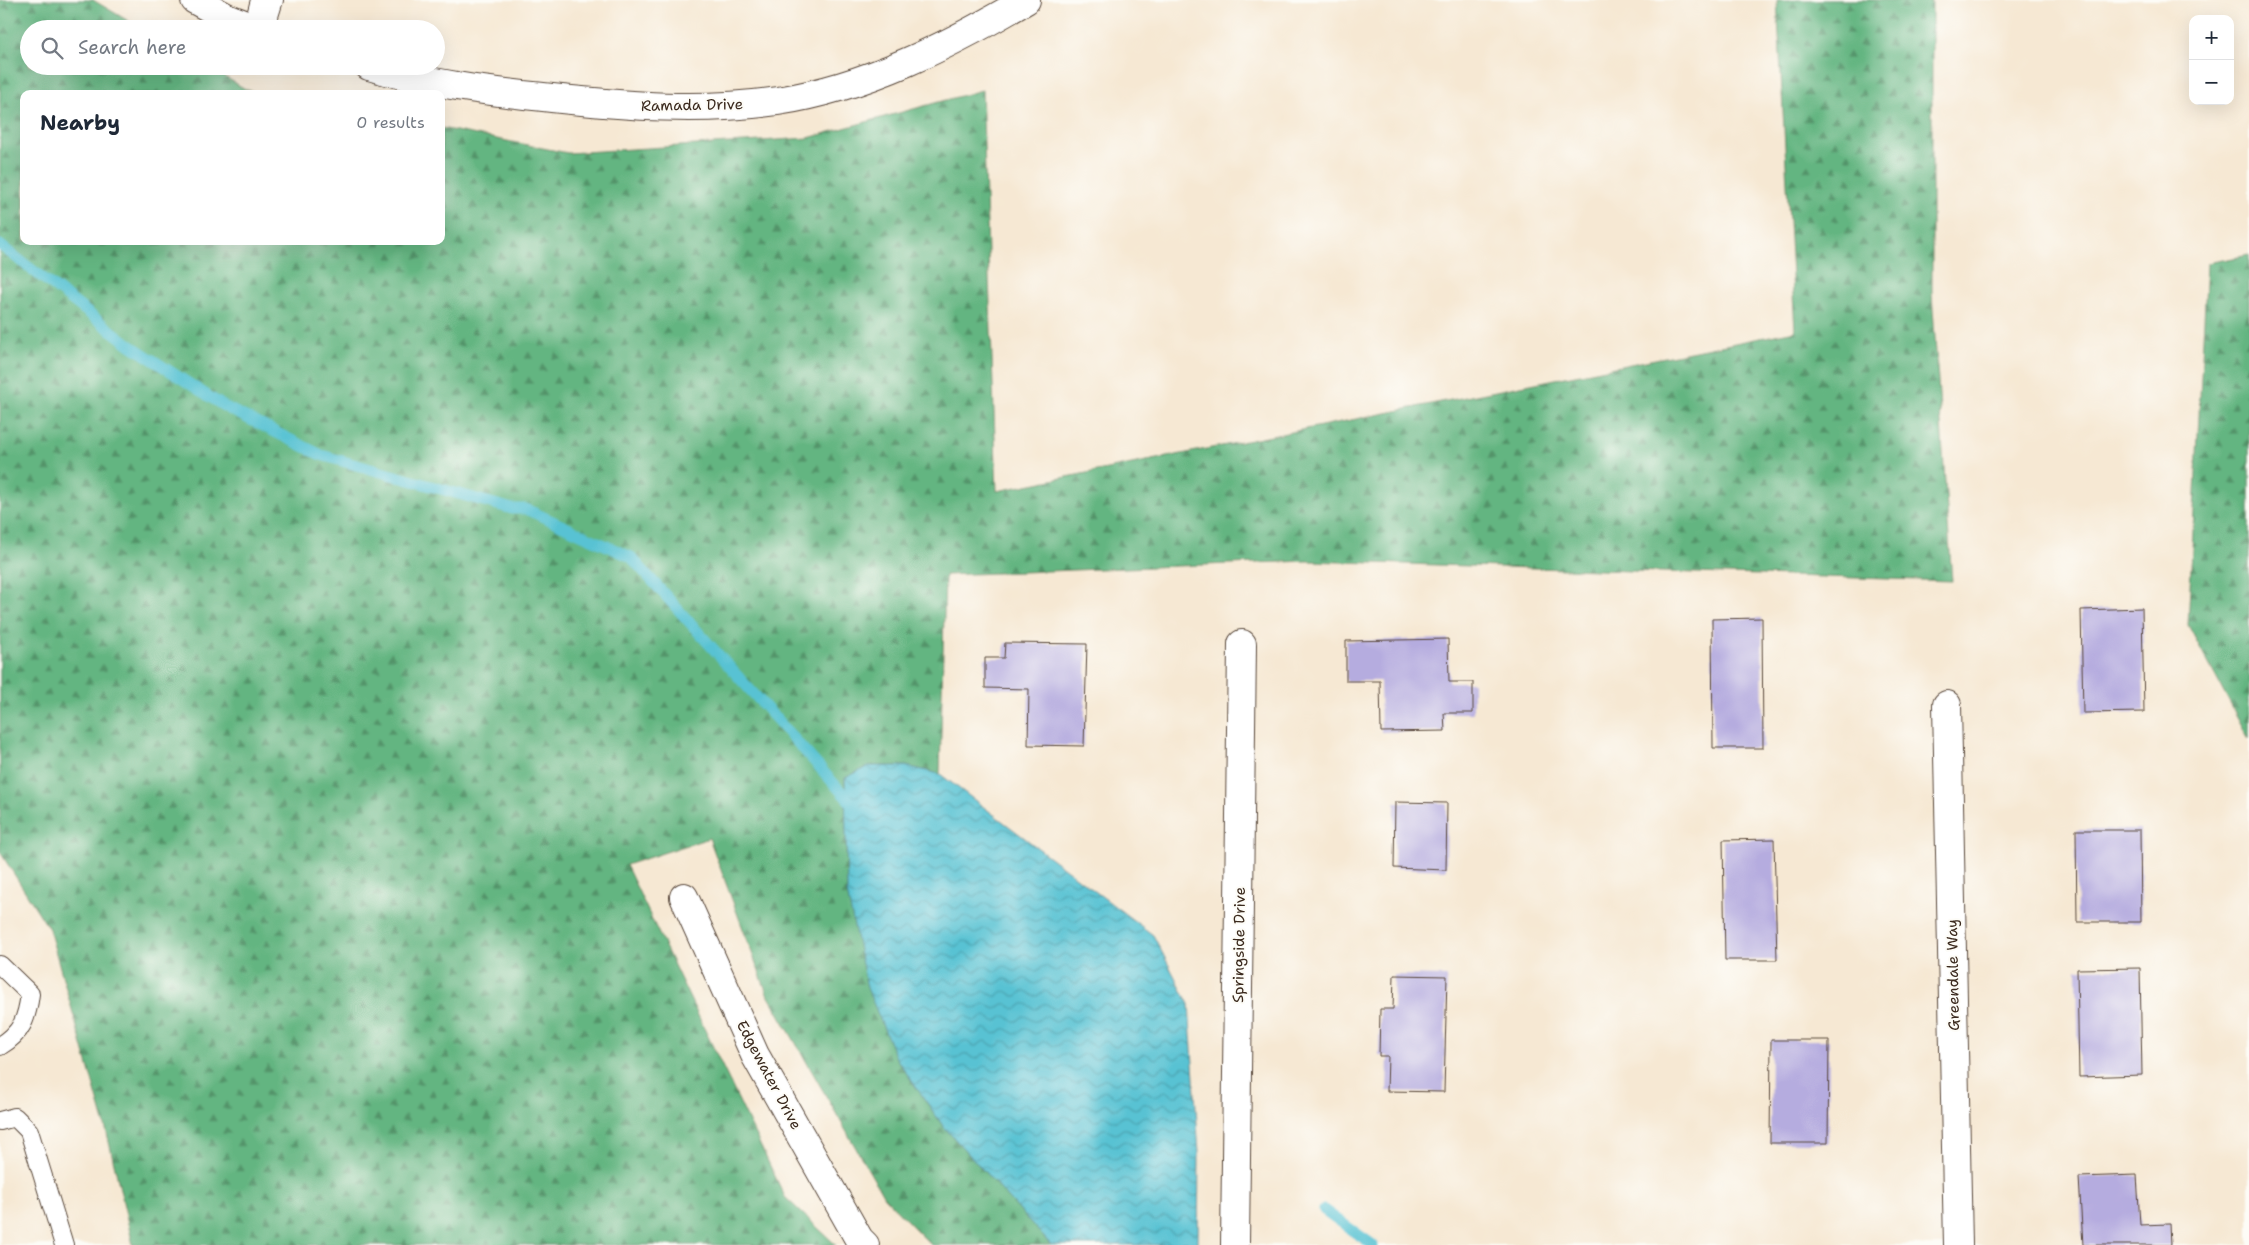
<!DOCTYPE html>
<meta charset="utf-8">
<style>
:root{--surface:#fff;--page:#f6f6f7;--text:#1f2937;--muted:#747a83;--line:#e0e1e3}
body{margin:0;font-family:"Shantell Sans",sans-serif;background:var(--page);color:var(--text)}
.controls{position:absolute;right:15px;top:15px;display:grid;overflow:hidden;border-radius:10px;box-shadow:0 5px 20px #0002}
.controls button{width:45px;height:45px;display:grid;place-items:center;padding:0;border:0;border-bottom:1px solid var(--line);background:var(--surface);color:var(--text);font:25px sans-serif}
.list{margin:0;padding:0;list-style:none}
h2{display:flex;justify-content:space-between;align-items:center;height:65px;margin:0;padding:0 20px;font-size:21px}
h2 small{font-size:16px;font-weight:400;color:var(--muted)}
.icon{flex:none;width:28px;height:28px;fill:none;stroke:currentColor;stroke-width:2;stroke-linecap:round;stroke-linejoin:round}
.map{position:relative;flex:none;width:2249px;height:1245px;overflow:hidden}
.search{position:absolute;background:var(--surface);box-shadow:0 5px 20px #0002;left:20px;top:20px;width:425px;height:55px;display:flex;align-items:center;gap:12px;box-sizing:border-box;padding:0 18px;border-radius:28px;color:var(--muted);font-size:19px}
.panel{position:absolute;background:var(--surface);box-shadow:0 5px 20px #0002;left:20px;top:90px;width:425px;height:155px;border-radius:10px}
.map>svg:first-child{display:block}
</style>
<div class="map">
<svg width="2249" height="1245" viewBox="0 0 2249 1245">
<defs>
<pattern id="forest-firs" width="22" height="20" patternUnits="userSpaceOnUse" patternTransform="scale(1.25)"><rect width="22" height="20" fill="#63b581"/><path d="M5 1l3.5 6h-7zM16 11l3.5 6h-7z" fill="#539369"/></pattern>
<pattern id="water-waves" width="16" height="10" patternUnits="userSpaceOnUse" patternTransform="scale(1.25)"><rect width="16" height="10" fill="#58c2d3"/><path d="M0 5q4-4 8 0t8 0" fill="none" stroke="#4a9eab"/></pattern>
</defs>
<rect width="100%" height="100%" fill="#fdfcf7"/>
<filter id="ink" filterUnits="userSpaceOnUse"><feTurbulence type="fractalNoise" baseFrequency=".02" numOctaves="2"/><feDisplacementMap in="SourceGraphic" scale="10" xChannelSelector="R" yChannelSelector="G"/><feConvolveMatrix kernelMatrix="1 2 1 2 8 2 1 2 1" color-interpolation-filters="sRGB"/></filter>
<filter id="wash" filterUnits="userSpaceOnUse"><feTurbulence type="fractalNoise" baseFrequency=".0096" numOctaves="4" result="noise"/><feDisplacementMap in="SourceGraphic" scale="20" xChannelSelector="R" yChannelSelector="G"/><feGaussianBlur stdDeviation="1.12" result="paint"/><feColorMatrix in="noise" values="0 0 0 0 0 0 0 0 0 0 0 0 0 0 0 0 0 1.4 0 .05"/><feComposite in="paint" operator="in"/></filter>
<g filter="url(#wash)">
<rect width="100%" height="100%" fill="#f6e8d3"/>
<g fill="url(#forest-firs)" stroke="#4f7050">
<polygon points="0,0 93,0 142,29 29,29 29,66 207,66 247,90 267,94 24,94 24,241 441,241 441,128 568,153 808,138 982,90 997,491 1795,331 1777,0 1932,0 1932,294 1952,581 1308,561 945,575 940,774 906,766 869,766 845,778 847,893 896,1058 943,1126 1051,1245 931,1245 884,1197 767,993 709,838 626,865 785,1197 836,1245 133,1245 106,1129 49,929 0,852"/>
<polygon points="2249,255 2249,739 2188,625 2207,263"/>
</g>
<polygon fill="url(#water-waves)" stroke="#4a7678" points="869,766 906,766 940,774 1153,935 1189,1004 1199,1153 1198,1245 1051,1245 943,1126 896,1058 867,988 847,893 845,778"/>
<g fill="none" stroke-linecap="round" stroke-linejoin="round">
<g stroke="#58c2d3" stroke-width="11">
<polyline points="0,245 130,345 225,407 321,455 512,509 526,509 631,557 855,807"/>
<polyline points="1324,1210 1373,1245"/>
</g>
</g>
<g id="blocks">
<g fill="#b5acdf">
<polygon points="2142,608 2144,712 2083,713 2081,610"/>
<polygon points="1762,618 1763,748 1713,748 1712,619"/>
<polygon points="1448,639 1449,682 1473,682 1473,713 1444,713 1445,731 1381,732 1380,681 1346,681 1346,641"/>
<polygon points="1005,643 1087,644 1084,746 1028,745 1029,689 985,688 985,658 1004,658"/>
<polygon points="1395,802 1447,803 1446,870 1394,868"/>
<polygon points="2076,830 2140,830 2141,922 2077,922"/>
<polygon points="1774,839 1777,960 1725,960 1723,840"/>
<polygon points="2140,968 2142,1075 2079,1077 2077,969"/>
<polygon points="1394,975 1447,976 1444,1092 1387,1091 1388,1056 1379,1056 1380,1009 1393,1009"/>
<polygon points="1771,1040 1829,1040 1828,1143 1770,1143"/>
<polygon points="2137,1175 2140,1225 2170,1224 2171,1245 2083,1245 2079,1177"/>
</g>
</g>
</g>
<g filter="url(#ink)">
<use href="#blocks" fill-opacity="0" stroke="#574639" stroke-width="1"/>
<g fill="none" stroke-linecap="round" stroke-linejoin="round">
<g stroke="#574639" stroke-width="20">
<g id="service">
<polyline points="253,27 260,0"/>
<polyline points="265,29 274,0"/>
<path d="M 0,965 L 30,994 C 27,1018 22,1033 0,1046"/>
<polyline points="0,1121 15,1117 29,1131 64,1245"/>
</g>
</g>
<g stroke="#574639" stroke-width="30">
<g id="minor">
<polyline points="195,0 226,17 257,29"/>
<path d="M 369,66 C 428,84 491,92 552,98 C 627,106 703,112 778,101 C 867,87 950,45 1026,0"/>
<polyline points="1947,705 1958,1245"/>
<polyline points="684,897 755,1055 859,1239 865,1245"/>
<polyline points="1235,1245 1242,644"/>
</g>
</g>
<use href="#service" stroke="#fff" stroke-width="18"/>
<use href="#minor" stroke="#fff" stroke-width="28"/>
</g>
</g>
<g text-anchor="middle" stroke-width="4" stroke-linejoin="round" paint-order="stroke">
<g font-size="15" fill="#3b2a1e" stroke="#fdfcf7">
<text transform="translate(692 105) rotate(-1)" y="5">Ramada Drive</text>
<text transform="translate(1239 945) rotate(-89)" y="5">Springside Drive</text>
<text transform="translate(1953 975) rotate(-91)" y="5">Greendale Way</text>
<text transform="translate(769 1075) rotate(62)" y="5">Edgewater Drive</text>
</g>
</g>
</svg>
<div class="controls">
<button>+</button>
<button>−</button>
</div>
<div class="search"><svg class="icon" aria-label="search" viewBox="0 0 24 24"><circle cx="10" cy="10" r="6"/><path d="M15 15l6 6"/></svg>Search here</div>
<section class="panel">
<h2>Nearby<small>0 results</small></h2>
<ul class="list">
</ul>
</section>
</div>
